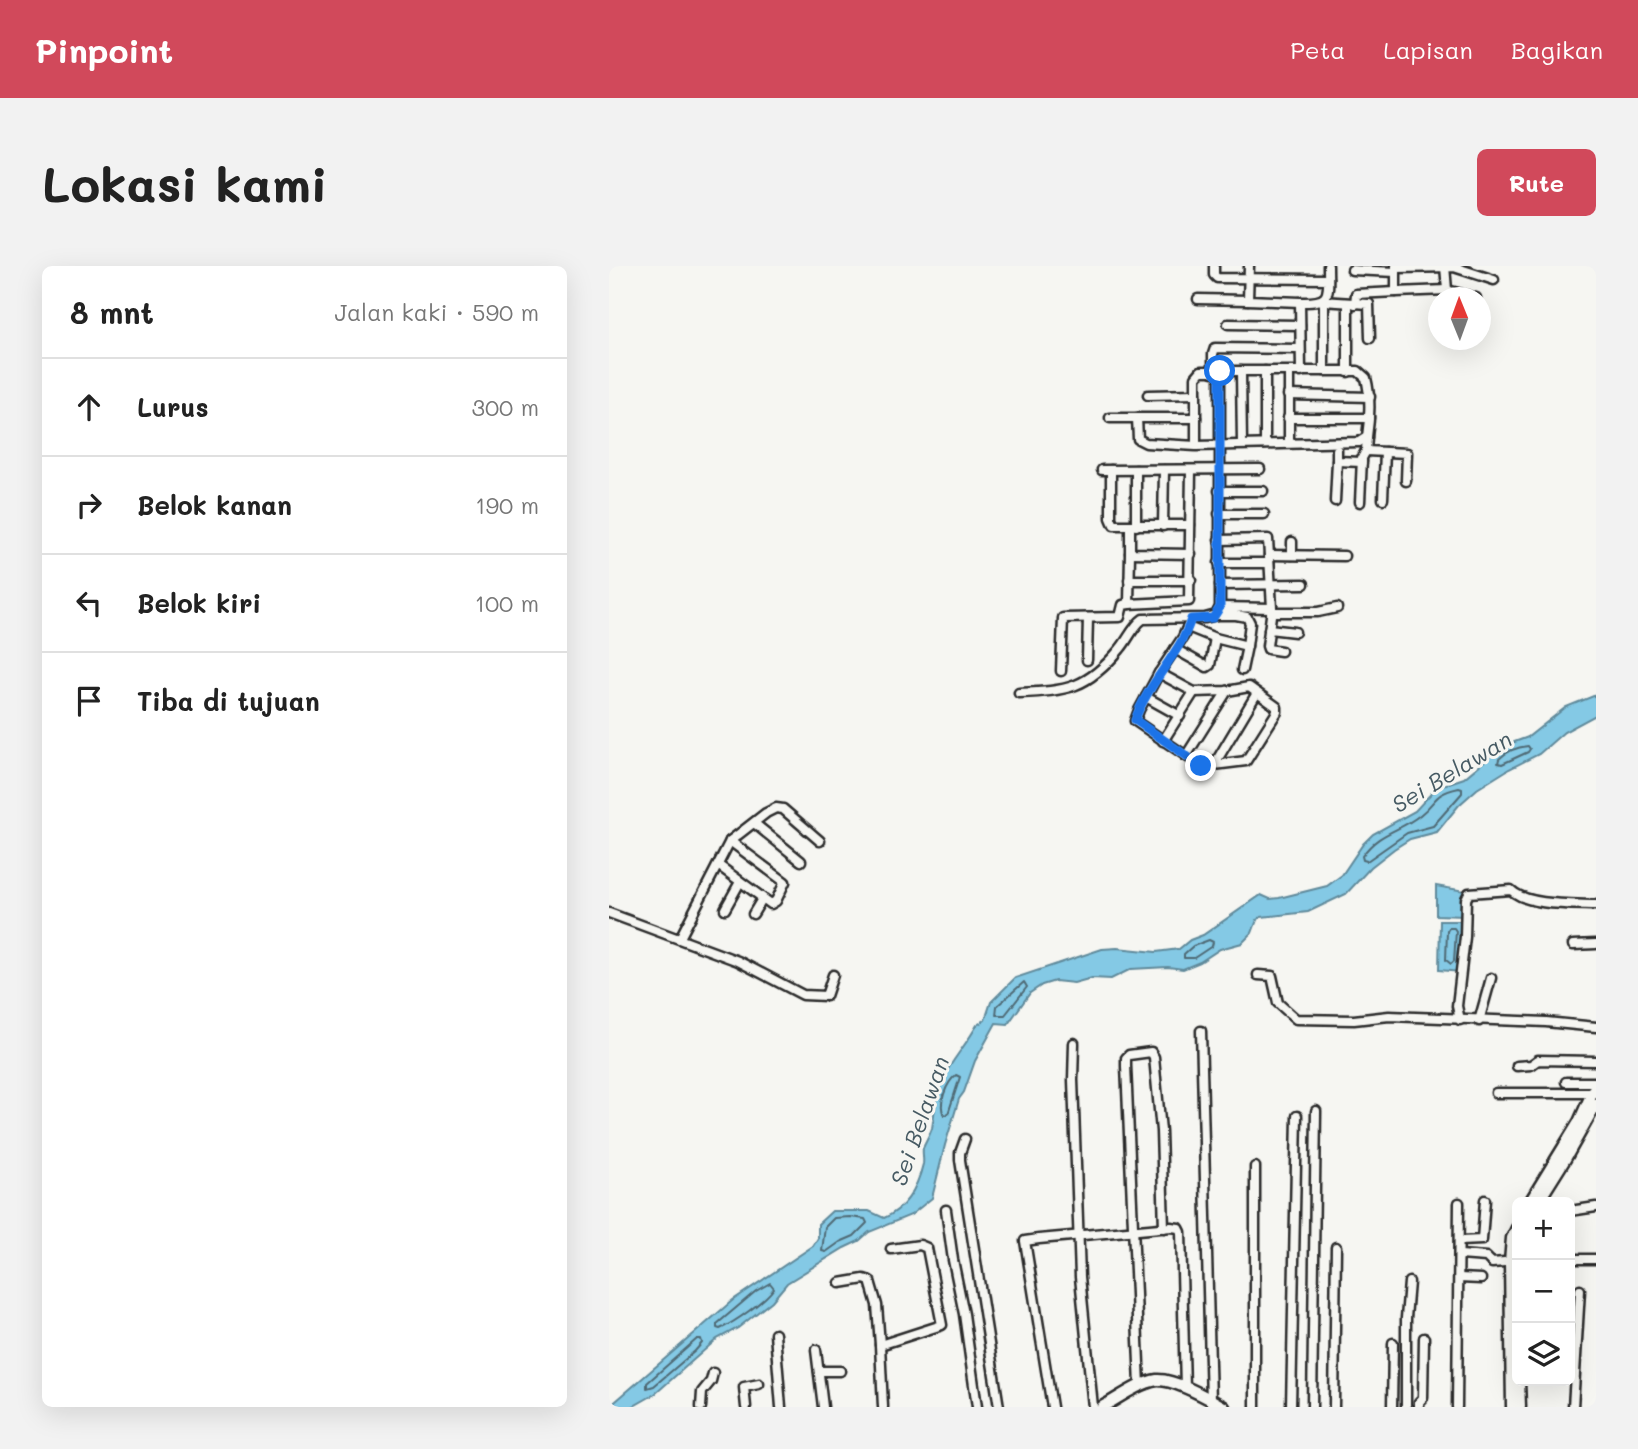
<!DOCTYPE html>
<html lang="id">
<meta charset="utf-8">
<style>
:root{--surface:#fff;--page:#f2f2f2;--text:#222;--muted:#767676;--line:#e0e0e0;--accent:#d1495b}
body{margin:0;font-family:Mali,sans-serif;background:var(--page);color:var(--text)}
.controls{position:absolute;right:21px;bottom:21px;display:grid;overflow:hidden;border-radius:10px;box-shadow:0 7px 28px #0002}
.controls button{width:63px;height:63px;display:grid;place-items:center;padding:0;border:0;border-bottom:2px solid var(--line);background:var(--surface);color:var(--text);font:35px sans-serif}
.compass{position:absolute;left:819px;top:21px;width:63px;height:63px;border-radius:50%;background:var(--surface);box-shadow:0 7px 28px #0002;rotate:359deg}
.stop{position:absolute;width:21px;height:21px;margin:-16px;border:5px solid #1a73e8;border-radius:50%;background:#fff}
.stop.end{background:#1a73e8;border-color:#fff;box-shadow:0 2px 7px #0008}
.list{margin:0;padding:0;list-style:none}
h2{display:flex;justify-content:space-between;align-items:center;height:91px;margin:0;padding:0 28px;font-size:30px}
h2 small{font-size:23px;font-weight:400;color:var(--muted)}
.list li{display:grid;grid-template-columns:46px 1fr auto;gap:21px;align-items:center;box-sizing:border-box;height:98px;padding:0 28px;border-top:2px solid var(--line)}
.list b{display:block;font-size:26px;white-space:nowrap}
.list em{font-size:23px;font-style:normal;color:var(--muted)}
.icon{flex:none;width:38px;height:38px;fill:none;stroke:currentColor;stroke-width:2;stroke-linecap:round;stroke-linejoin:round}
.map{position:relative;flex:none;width:987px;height:1141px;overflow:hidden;border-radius:10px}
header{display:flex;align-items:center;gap:42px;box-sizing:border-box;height:98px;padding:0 35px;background:var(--accent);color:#fff}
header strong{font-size:33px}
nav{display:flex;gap:38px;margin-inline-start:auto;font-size:24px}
.intro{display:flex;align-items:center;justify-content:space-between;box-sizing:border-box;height:168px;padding:0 42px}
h1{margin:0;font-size:49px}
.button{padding:18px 32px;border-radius:10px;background:var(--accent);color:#fff;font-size:24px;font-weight:700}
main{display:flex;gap:42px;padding:0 42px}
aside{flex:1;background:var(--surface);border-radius:10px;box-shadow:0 7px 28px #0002}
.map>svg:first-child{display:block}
</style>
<header>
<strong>Pinpoint</strong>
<nav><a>Peta</a><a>Lapisan</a><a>Bagikan</a></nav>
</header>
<div class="intro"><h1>Lokasi kami</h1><a class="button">Rute</a></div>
<main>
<aside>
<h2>8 mnt<small>Jalan kaki · 590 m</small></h2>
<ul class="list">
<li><svg class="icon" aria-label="ahead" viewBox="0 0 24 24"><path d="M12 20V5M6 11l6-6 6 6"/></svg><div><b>Lurus</b></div><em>300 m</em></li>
<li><svg class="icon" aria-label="right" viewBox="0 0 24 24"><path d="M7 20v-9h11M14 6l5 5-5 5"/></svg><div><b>Belok kanan</b></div><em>190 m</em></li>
<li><svg class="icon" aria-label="left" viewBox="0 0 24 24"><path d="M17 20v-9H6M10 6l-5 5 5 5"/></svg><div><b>Belok kiri</b></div><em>100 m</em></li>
<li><svg class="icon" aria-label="arrive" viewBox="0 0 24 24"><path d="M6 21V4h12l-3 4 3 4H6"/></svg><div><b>Tiba di tujuan</b></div></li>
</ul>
</aside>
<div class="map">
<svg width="987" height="1141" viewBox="0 0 987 1141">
<rect width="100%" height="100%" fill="#f6f6f2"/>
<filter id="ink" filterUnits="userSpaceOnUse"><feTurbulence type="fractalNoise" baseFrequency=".0143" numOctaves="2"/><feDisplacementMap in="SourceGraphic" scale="14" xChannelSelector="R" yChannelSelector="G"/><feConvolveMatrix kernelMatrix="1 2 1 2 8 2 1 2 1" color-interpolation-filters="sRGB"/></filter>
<g filter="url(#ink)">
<g fill="#84c9e5" stroke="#608a9b" stroke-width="2">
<path d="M 987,429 L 987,449 L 955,466 L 930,488 L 900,503 L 868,523 L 850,539 L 828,566 L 801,573 L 785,583 L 762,601 L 737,628 L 699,646 L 652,651 L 648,654 L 643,667 L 633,677 L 611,683 L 591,696 L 574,703 L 559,701 L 522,703 L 502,713 L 483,712 L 465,717 L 446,715 L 433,719 L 421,727 L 399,758 L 387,757 L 366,795 L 355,826 L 350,833 L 336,879 L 323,932 L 302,949 L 260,966 L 250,975 L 235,982 L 178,1017 L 163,1035 L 129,1062 L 108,1073 L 46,1128 L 23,1141 L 0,1141 L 124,1034 L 204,980 L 209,972 L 209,958 L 223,945 L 260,945 L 275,952 C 298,942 309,919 314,898 C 315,893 313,887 314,882 C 317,875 321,869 323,862 C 326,846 326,829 333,814 C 342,795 358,778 368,759 L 376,754 L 382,736 L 406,712 L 493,683 L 508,682 L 547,686 L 570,683 L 581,674 L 594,669 L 652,629 L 661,633 L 670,632 L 718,620 L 733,609 L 754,578 L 764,568 L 806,545 L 828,521 L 855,512 L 892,481 L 919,471 L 957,441 Z"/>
<polygon points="827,620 856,625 855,650 827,649"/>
<polygon points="831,655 855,655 852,706 830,704"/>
</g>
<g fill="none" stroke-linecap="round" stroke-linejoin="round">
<g stroke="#4f6a75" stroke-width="2">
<path d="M 919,480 L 921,483 L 919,486 L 893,498 L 889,497 L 890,493 C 898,485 908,481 919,480 Z"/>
<path d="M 850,522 L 853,523 L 853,527 L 824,560 L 798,567 L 758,595 L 754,594 L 753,590 C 771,565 790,566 811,549 C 829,535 823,528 850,522 Z"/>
<polygon points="840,662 845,662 847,665 845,695 842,698 837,694 838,665"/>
<polygon points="600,674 604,676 603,680 585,692 575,692 575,688 584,680"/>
<polygon points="415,716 418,721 396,749 387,749 388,740"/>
<path d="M 347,809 L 351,811 L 339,848 L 335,849 C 329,838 337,817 347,809 Z"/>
<polygon points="241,951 256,953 258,957 245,970 231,976 217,986 213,985 216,961 225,952"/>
<path d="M 161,1017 L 165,1022 C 156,1035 126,1056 111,1063 L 108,1062 L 108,1058 L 147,1025 Z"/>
<polygon points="88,1073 92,1073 93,1077 86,1085 45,1120 38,1122 38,1117"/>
</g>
<g stroke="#2b2b2b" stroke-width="13">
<g id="minor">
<polyline points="605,0 605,9 608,12 719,13"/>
<polyline points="640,0 639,34 691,36"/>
<polyline points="787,0 787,26 838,24 867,32"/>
<polyline points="836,0 838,24"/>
<polyline points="787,2 845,1 885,14"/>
<polyline points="743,4 787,6"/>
<polyline points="589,33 639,34"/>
<polyline points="713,35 760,38 761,72"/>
<polyline points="715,36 715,105"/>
<polyline points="739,38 739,106"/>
<polyline points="746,38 747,28 787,26"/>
<polyline points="619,58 691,59"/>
<polyline points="632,105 633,178"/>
<polyline points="656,105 656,178"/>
<polyline points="604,106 604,88 606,82 691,83"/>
<polyline points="680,106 680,177"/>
<path d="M 692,106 L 691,36 C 724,37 719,28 719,0"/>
<polyline points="539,129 587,128"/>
<polyline points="679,129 761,131"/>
<polyline points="501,152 587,152"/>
<path d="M 528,152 L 529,173 L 537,177 L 587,180 L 750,176 L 758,171 C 761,151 762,131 757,112 L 749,105 L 592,105 L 587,111 L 587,180"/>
<polyline points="679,152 760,152"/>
<polyline points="758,171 757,185 798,187 797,215"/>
<polyline points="728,184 728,195 753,196"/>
<polyline points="493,204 651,203"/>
<polyline points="502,204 502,252 505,259 581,259"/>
<polyline points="527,204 527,260"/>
<polyline points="610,225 654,225"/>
<polyline points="774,233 776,186"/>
<polyline points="726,235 728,195"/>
<polyline points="751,236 753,192 757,185"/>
<polyline points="610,248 655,248"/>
<polyline points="521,260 521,287 582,288"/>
<polyline points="554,260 555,204"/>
<polyline points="610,274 659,273 663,342 658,380 659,383 672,385"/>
<polyline points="521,287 520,338 580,335 582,204"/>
<polyline points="660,289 735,290"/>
<polyline points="683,289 683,276"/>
<polyline points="610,297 660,297"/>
<polyline points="520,314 582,314"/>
<polyline points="611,319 695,318"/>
<polyline points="611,341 663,342"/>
<polyline points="662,346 709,346 728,342"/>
<polyline points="582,353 574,371 550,407 530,444 526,455 592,500 605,499 648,427"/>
<polyline points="579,361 606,372 638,380 641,357 638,351 627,349 607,349"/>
<polyline points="660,363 686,366"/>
<polyline points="566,383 598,401 601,399 606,372"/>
<polyline points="478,394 479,352"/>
<polyline points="633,404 638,380"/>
<polyline points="452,405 454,352 511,351 514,339 520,338"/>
<polyline points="550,407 585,426 618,425 640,421 668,441 668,446 637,495 605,499"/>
<path d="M 410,427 C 458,425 478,423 511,383 C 519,374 524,360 534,353 L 596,352 L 607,349 L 611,341 L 611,105"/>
<polyline points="537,431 571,450"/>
<polyline points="554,475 585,426"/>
<polyline points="577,490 618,425"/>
<polyline points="145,557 192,595"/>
<polyline points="109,599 162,638 167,635 176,616 121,575"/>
<polyline points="116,643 131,616"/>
<polyline points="0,647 129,695 194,729 217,730 224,709"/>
<polyline points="144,648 153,633"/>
<polyline points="71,672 121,575 157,547 167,542 174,543 211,575"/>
<polyline points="964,679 987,678"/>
<polyline points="649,709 663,710 669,737 687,753 745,754 780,750 937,756 987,761"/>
<path d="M 851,754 L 848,740 L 856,671 L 857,633 L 860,627 L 902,624 C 918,640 965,638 987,639"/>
<polyline points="870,755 882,712"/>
<polyline points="592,765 602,1135"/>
<polyline points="465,777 464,814 471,1011 484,1141"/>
<polyline points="908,800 922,799 929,794 987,795"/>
<polyline points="957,816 987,816"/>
<polyline points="887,827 983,827"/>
<polyline points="356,873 351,887 351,894 390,1141"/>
<polyline points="337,944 344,994 355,1048 368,1141"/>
<polyline points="961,945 987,941"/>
<polyline points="851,975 873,974 876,934"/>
<polyline points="851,989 877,991 883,997 908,995"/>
<polyline points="965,993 987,993"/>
<polyline points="850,1012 872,1013"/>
<polyline points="231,1017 255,1013 261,1015 268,1039 271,1079"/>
<polyline points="166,1068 172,1141"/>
<polyline points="207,1084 214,1141"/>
<polyline points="210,1105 231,1105"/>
<polyline points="531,1120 517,800 517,792 520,789 542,786 545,791 552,865 555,962"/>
<polyline points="92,1141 93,1126 102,1115 104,1107"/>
<polyline points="137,1141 135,1121 150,1118"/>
<polyline points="274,1141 271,1079 333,1059 318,982 311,979 282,983"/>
<polyline points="443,1141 416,975 430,973 562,961 570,962 572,966 576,1122"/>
<polyline points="646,1141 646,901"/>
<polyline points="682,1141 688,850"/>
<polyline points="703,1141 707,845"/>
<polyline points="725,1141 727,981"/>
<polyline points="783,1141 784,1077"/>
<polyline points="797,1141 797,1052 800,1016"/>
<polyline points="810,1141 810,1136 814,1132 815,1072"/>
<polyline points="848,1141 850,937"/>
<polyline points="964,1141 971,1024"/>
</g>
</g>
<g stroke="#2b2b2b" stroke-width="15">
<g id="major">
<polyline points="921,936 970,856 987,818"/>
<polyline points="929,936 956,893 987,838"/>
<polyline points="910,1115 911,1141"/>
<path d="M 493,1141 C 510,1132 529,1117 548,1114 C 566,1113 599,1132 615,1141"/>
<polyline points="903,1141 901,996 903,972 908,962"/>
</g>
</g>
<use href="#minor" stroke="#f6f6f2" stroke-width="8"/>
<use href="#major" stroke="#f6f6f2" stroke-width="10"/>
</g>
</g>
<g fill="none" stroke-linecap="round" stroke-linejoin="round" filter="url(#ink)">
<path stroke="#1a73e8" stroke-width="9" d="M 592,500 L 526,454 C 538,418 572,387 582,353 L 604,352 L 611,341 L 611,105"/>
</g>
<g text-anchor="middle" stroke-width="6" stroke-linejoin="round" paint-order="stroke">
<g font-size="23" font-style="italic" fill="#465a63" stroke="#f6f6f2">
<text transform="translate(843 506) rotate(-31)" y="8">Sei Belawan</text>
<text transform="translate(311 855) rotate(-71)" y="8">Sei Belawan</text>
</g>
</g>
</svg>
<div class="controls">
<button>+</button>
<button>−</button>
<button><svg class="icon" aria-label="layers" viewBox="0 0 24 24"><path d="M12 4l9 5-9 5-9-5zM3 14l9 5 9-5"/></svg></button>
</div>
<svg class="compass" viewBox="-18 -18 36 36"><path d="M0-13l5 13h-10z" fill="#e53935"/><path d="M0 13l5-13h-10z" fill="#767676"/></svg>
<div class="stop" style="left:611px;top:105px"></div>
<div class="stop end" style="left:592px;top:500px"></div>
</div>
</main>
